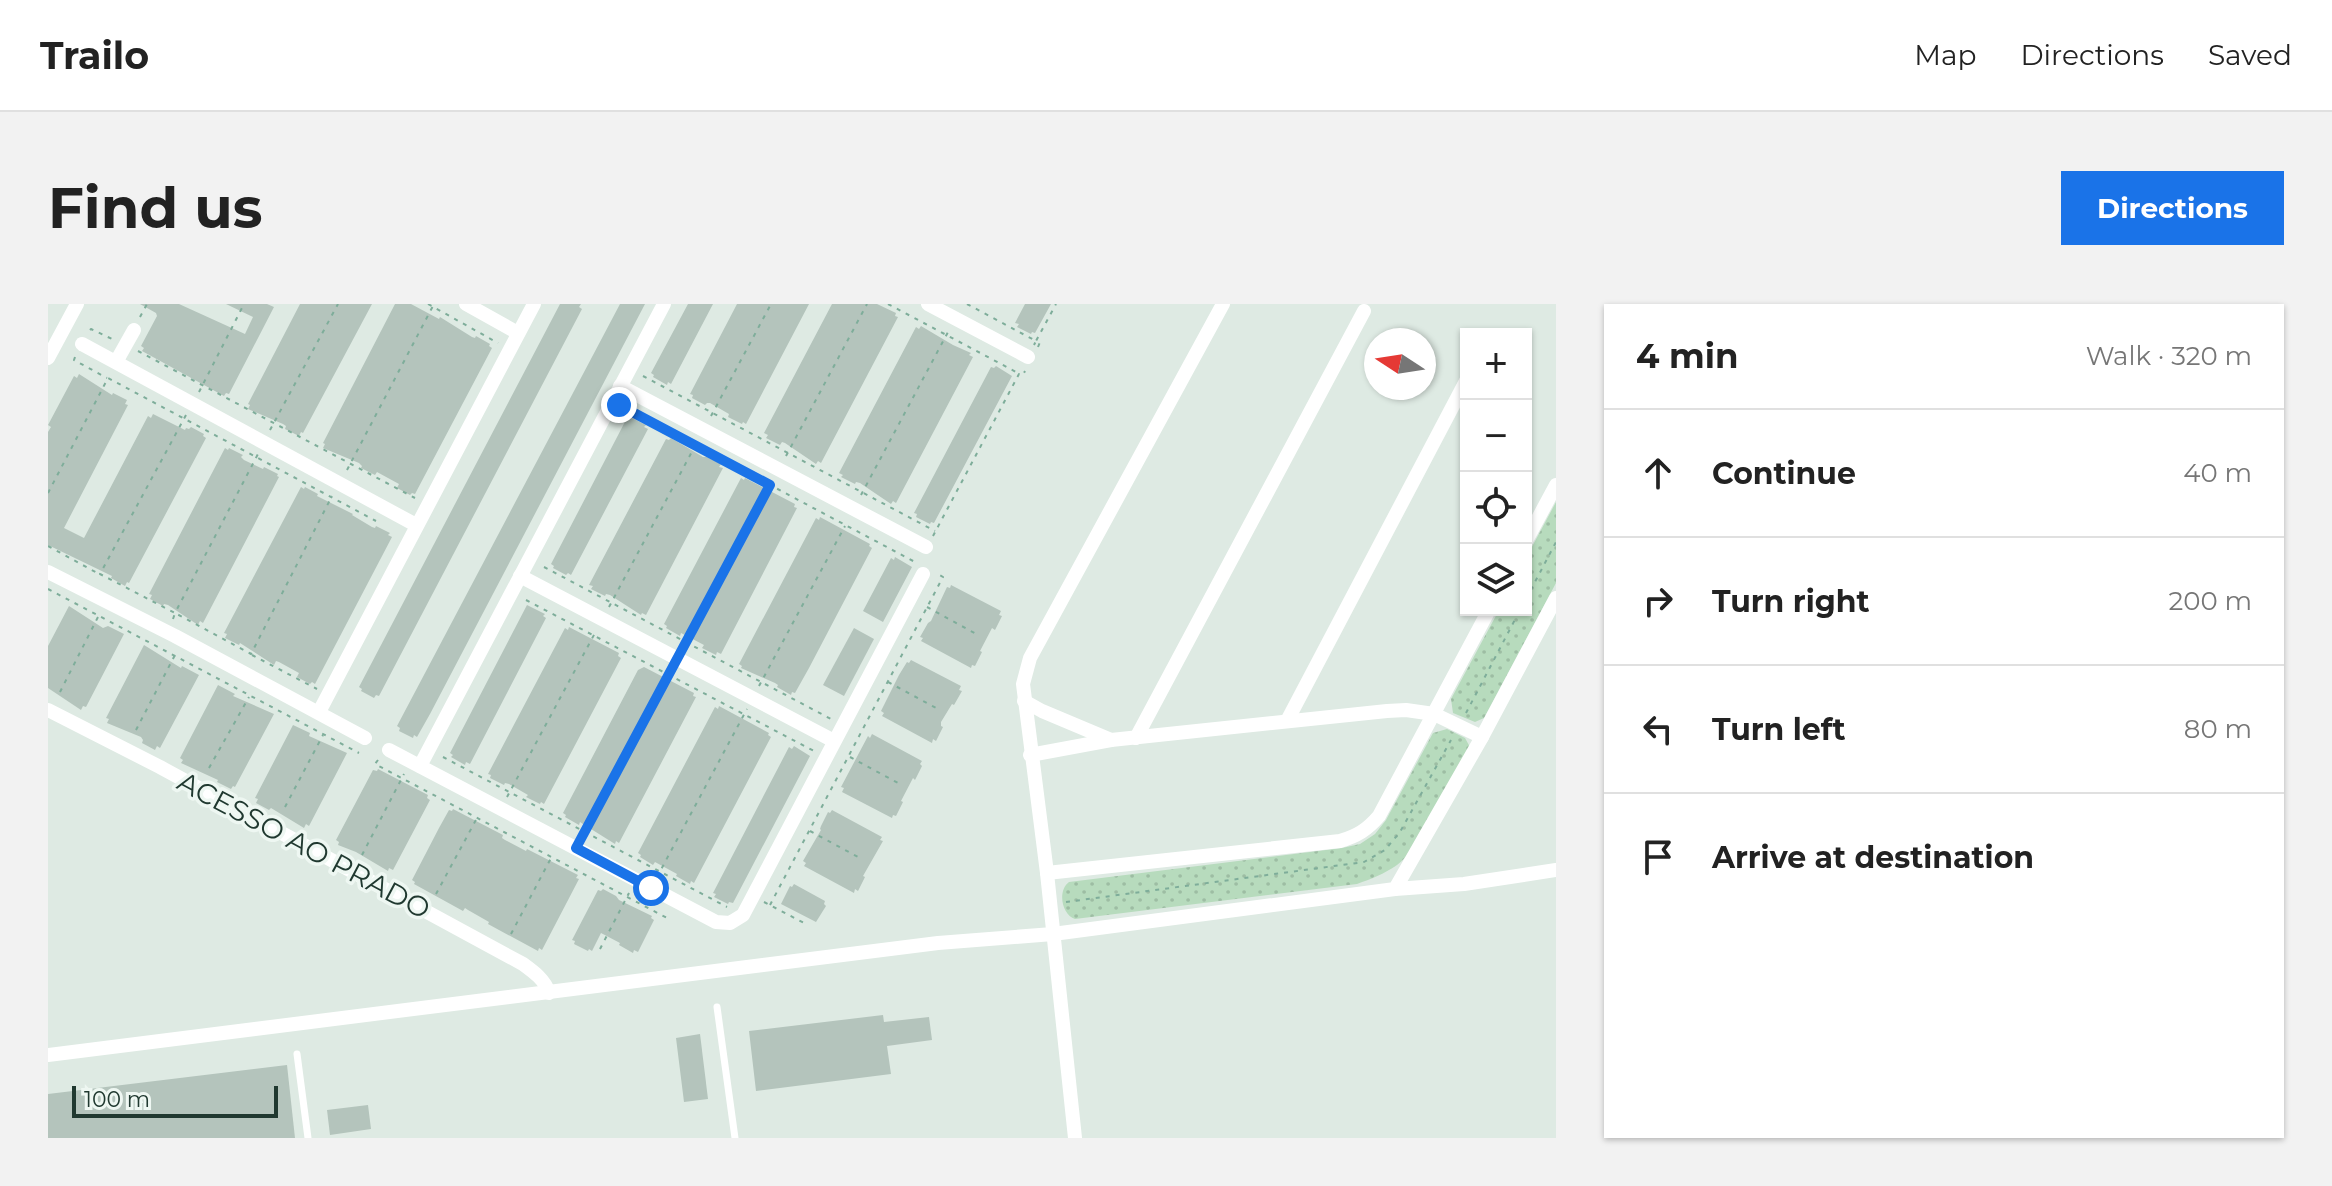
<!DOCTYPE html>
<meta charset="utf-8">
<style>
:root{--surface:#fff;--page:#f2f2f2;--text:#222;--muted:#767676;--line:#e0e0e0;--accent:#1a73e8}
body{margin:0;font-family:Montserrat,sans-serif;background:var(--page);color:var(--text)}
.controls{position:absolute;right:24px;top:24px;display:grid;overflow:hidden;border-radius:0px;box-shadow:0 2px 6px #0004}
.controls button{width:72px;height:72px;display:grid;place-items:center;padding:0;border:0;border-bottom:2px solid var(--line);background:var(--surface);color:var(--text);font:40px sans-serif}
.compass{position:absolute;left:1316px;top:24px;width:72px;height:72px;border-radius:50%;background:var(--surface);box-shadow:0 2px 6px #0004;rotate:282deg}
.scale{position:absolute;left:24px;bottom:20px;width:206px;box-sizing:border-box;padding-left:8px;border:4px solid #203930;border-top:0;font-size:22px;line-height:28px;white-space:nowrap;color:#203930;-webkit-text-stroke:6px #eef7f2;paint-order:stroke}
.stop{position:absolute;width:24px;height:24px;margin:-18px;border:6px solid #1a73e8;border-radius:50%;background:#fff}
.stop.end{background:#1a73e8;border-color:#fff;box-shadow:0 2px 8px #0008}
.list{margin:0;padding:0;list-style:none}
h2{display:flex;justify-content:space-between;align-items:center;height:104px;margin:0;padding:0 32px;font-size:34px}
h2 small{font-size:26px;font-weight:400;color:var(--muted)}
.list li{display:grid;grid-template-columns:52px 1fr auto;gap:24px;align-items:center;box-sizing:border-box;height:128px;padding:0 32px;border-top:2px solid var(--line)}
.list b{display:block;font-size:30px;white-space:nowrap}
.list em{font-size:26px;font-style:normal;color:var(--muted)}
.icon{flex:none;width:44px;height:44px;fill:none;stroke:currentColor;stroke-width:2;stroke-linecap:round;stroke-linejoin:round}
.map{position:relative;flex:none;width:1508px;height:834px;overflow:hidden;border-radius:0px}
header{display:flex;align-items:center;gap:48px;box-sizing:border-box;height:112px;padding:0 40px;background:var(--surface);border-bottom:2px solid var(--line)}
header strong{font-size:38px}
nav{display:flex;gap:44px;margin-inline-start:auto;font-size:28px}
.intro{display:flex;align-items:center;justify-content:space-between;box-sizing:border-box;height:192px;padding:0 48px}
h1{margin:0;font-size:56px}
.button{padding:20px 36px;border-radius:0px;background:var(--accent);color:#fff;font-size:28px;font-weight:700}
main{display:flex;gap:48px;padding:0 48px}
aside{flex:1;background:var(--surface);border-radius:0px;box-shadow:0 2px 6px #0004}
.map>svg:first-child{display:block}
</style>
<header>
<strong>Trailo</strong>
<nav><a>Map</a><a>Directions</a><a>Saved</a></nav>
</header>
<div class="intro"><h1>Find us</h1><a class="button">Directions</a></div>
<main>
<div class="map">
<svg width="1508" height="834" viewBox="0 0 1508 834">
<defs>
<pattern id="grass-dots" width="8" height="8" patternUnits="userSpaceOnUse" patternTransform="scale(2)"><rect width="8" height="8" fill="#b7dbbd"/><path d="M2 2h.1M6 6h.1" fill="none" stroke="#9dbda3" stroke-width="1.8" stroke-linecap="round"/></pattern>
</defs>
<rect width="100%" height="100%" fill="#deeae3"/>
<g fill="url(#grass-dots)">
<polygon points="1508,198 1508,279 1436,414 1427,418 1405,409 1403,395 1451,306 1478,306 1478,254"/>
<path d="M 1399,425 L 1417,434 L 1422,443 C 1404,474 1376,541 1349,561 C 1336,570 1323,575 1309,580 L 1027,615 C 1014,611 1009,587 1021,578 L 1294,544 L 1312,540 L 1327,530 L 1338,516 L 1385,429 Z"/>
</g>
<g fill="#b4c4bc">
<polygon points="92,0 131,0 197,30 205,13 178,0 219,0 226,3 181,90 178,89 176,92 94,47 96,44 93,42 109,12 108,9"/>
<polygon points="252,0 324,0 255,129 253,128 251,132 237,125 238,122 235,120 200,105 202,101 200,100"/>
<polygon points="347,0 363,0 391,15 392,13 424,33 427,34 428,32 442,40 441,42 444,44 367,190 364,189 362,191 349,184 351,180 329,168 327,171 313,164 314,162 311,159 275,144 277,140 275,139"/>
<polygon points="512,0 533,0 531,3 534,5 331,392 328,391 326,394 313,387 314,385 311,383"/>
<polygon points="572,0 597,0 382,410 369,433 366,431 365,434 351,427 352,424 349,422"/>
<polygon points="640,0 665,0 623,80 620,78 619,81 605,73 606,71 603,69"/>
<polygon points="689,0 761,0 698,120 695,118 694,120 680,113 681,110 662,99 659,99 657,101 644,94 645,91 642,90"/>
<polygon points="784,0 829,0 848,9 847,12 850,13 773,159 770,157 768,160 737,139 734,138 732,141 718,134 720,131 716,129"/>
<polygon points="977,0 1003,0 987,29 984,28 983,30 969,23 971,20 967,19"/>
<polygon points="873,22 905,41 923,49 921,51 925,53 848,199 845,197 843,200 812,179 808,178 807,180 793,173 795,171 791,169 868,23 871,25"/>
<polygon points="948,62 964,72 886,219 883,218 882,220 868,213 869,210 866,209 943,63 946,64"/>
<polygon points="31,70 64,91 65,89 79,96 77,100 80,101 16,224 36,234 100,112 103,114 105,110 137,126 138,124 141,125 143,123 156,130 155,132 158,134 81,279 79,278 77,282 63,274 64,272 0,241 0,128 3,123 0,121 26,72 29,74"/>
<polygon points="580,112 598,121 596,123 600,125 523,271 520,269 518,271 505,264 506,262 503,260"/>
<polygon points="623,134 655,153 659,153 673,160 671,163 675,164 598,311 594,309 593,311 562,291 558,290 557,292 543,285 545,282 541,281 618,135 621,136"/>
<polygon points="177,144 180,146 181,144 195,151 193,153 196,156 215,165 216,163 230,170 229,172 231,173 155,319 152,317 150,321 120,301 116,300 115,302 102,295 104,291 101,290"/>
<polygon points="693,174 696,176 697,174 747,200 746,203 749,204 673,350 669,348 668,351 654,344 656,341 633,329 632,332 618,324 619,322 616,320"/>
<polygon points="253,183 256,185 257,183 270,190 269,192 305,210 304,211 324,223 327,224 328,222 342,229 340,231 344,233 267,380 264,378 262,380 249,373 251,369 231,358 228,357 226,361 192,339 191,341 177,334 179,330 176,329"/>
<polygon points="772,213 822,240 821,242 824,244 761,364 747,389 744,388 743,391 729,383 730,381 727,379 693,364 694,362 691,360 768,214 771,216"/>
<polygon points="847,253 864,263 835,318 815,307 843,254 846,256"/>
<polygon points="903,281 953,307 951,311 954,312 947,326 944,324 932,347 934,348 927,362 924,361 923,364 873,337 875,334 872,333 880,319 883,317 899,283 902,284"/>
<polygon points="479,301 497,310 495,312 498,314 422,460 418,458 417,461 403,453 405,451 402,449"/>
<polygon points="21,302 55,324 60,322 76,330 38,403 35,402 33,406 0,384 0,342"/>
<polygon points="521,323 571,349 570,352 573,354 496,500 493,498 492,500 478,493 480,491 461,480 457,479 456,481 442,474 443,471 440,470 517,324 520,326"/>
<polygon points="806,324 826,335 796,392 775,381"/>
<polygon points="96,341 133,364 134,362 151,371 112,444 109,442 107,446 94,439 95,436 93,433 59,419 61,415 58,414"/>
<polygon points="863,356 913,382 911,386 914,387 906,401 904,400 893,418 893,422 895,423 888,437 885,435 884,439 834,412 836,409 833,407 851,371 859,358 861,359"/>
<polygon points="596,363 646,389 645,392 648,393 571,539 568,537 567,540 535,520 532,518 531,521 517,513 518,511 515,509 590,366"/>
<polygon points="170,381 187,390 185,392 226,410 187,483 185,482 183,485 169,478 170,476 133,459 135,456 132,454"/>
<polygon points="671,402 721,429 720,431 723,433 646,579 643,577 642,580 628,572 629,570 607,558 605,561 592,553 593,551 590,549 667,403 670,405"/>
<polygon points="245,421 262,429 261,432 299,449 261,522 258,520 256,524 223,504 221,506 208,499 210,495 207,494"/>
<polygon points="824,430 874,457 872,460 874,462 867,476 865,474 853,497 855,498 848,512 845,511 844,514 794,488 796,484 793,483 820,432 822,434"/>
<polygon points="746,442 762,452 685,599 681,598 680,600 666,593 668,590 665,589 741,443 744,445"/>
<polygon points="330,465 380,491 379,494 382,496 345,566 341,564 340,567 308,548 290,541 291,538 288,536 325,466 329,467"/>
<polygon points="405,505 455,531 454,534 457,536 478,547 479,545 530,571 528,574 531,575 494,646 491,644 490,647 440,620 441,618 420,606 417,604 415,607 366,580 367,578 364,576 391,524 401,506 404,507"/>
<polygon points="784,506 834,533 832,536 835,537 815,572 817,573 810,587 807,585 806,589 756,562 758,559 755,557 773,526 772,525 773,522 780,508 782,509"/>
<polygon points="746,580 777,597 776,600 778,602 768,618 733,600 742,582 744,583"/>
<polygon points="555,585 568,592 571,596 604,612 603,614 606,616 590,648 586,646 585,649 571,641 572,639 553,629 544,647 541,645 540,647 526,640 527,637 524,636 550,586 553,587"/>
<polygon points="835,711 836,718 881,713 884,736 839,742 843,770 708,787 701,727"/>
<polygon points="652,730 660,795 636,798 628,734"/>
<polygon points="239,761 247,834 0,834 0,790"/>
<polygon points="320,801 323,825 282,831 279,806"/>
</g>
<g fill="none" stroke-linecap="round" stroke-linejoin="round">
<g stroke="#7ead9a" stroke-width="2" stroke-dasharray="4 6" stroke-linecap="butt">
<polyline points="380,0 450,39"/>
<polyline points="840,0 970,69"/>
<polyline points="919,0 988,37 986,41"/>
<polyline points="92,13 99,0"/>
<polyline points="42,26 43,25 64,35"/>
<polyline points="990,43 992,38 988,37 1008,0"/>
<polyline points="90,47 367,194"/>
<polyline points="27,53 26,56 59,74"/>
<polyline points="595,72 887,227"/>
<polyline points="151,88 196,0"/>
<polyline points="579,105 867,258"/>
<polyline points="138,111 52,270 127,309 210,150"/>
<polyline points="663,112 723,0"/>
<polyline points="222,126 290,0"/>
<polyline points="738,152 819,0"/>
<polyline points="299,166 386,0"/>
<polyline points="0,189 60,74 328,217"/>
<polyline points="813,191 900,28"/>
<polyline points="885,232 971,70 975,71 977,67"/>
<polyline points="0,242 51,270"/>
<polyline points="496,263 783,415"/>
<polyline points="0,285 311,449"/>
<polyline points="1478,295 1508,238"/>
<polyline points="478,296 766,447"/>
<polyline points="561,303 647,142"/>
<polyline points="879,303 930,331"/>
<polyline points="125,315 127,309 203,350 284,192"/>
<polyline points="636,342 722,182"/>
<polyline points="204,351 269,385"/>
<polyline points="840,378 890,405"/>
<polyline points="711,382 797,222"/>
<polyline points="12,388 50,313"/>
<polyline points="1418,409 1472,306"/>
<polyline points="88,426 128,349"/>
<polyline points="395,453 679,603"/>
<polyline points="802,453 850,479"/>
<polyline points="330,456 327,460 619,614 620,611"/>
<polyline points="161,464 201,393"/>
<polyline points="459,493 547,329"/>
<polyline points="237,503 275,431"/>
<polyline points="762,527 810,553"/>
<polyline points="534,533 622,369"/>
<polyline points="314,551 356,470"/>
<polyline points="609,573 699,405"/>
<polyline points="388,590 429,514"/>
<polyline points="716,598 758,620"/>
<polyline points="1018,598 1316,558 1337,546 1352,528 1403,436"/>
<polyline points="722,601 895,273 890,270"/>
<polyline points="463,630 503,554"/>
<polyline points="552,645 581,589"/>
</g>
<g stroke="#fff" stroke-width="7">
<polyline points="669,703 687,834"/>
<polyline points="249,750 260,834"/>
</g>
<g stroke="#fff" stroke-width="14">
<polyline points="418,0 470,29"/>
<polyline points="880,0 980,53"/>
<polyline points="34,40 368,221"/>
<polyline points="0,54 29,0"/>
<polyline points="68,58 86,26"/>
<polyline points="572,82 878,243"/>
<polyline points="1478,237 1508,181"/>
<polyline points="0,268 127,332 317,434"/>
<polyline points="472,272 786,437"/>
<polyline points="976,397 994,407 1063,436"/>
<path d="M 0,406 L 112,463 L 475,660 C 486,668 497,676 501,689"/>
<polyline points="271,408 486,0"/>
<polyline points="1239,417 1418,77"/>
<polyline points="1088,434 1316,7"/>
<polyline points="341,446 668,618 682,619 695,611 875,270"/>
<polyline points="982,451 1063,436 1339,407 1358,406 1386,410 1434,433"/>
<polyline points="372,462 616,0"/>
<path d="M 999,569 L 1292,537 C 1309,532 1319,526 1331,512 L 1441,306"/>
<polyline points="1347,585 1416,580 1508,566"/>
<polyline points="0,751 890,639 1005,630 1347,585 1434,433 1508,294"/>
<polyline points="1027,834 999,569 975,380 982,354 1175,0"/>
</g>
</g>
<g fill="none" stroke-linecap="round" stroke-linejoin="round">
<polyline stroke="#1a73e8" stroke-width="10" points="571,101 722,181 528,544 603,584"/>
</g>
<g text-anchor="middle" stroke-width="7" stroke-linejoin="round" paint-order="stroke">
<g font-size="28" fill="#203930" stroke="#eef7f2">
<text transform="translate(256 541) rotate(28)" y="10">ACESSO AO PRADO</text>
</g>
</g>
</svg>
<div class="controls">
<button>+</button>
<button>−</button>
<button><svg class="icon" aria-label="locate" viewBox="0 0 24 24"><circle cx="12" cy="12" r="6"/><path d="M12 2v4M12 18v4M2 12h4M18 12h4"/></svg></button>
<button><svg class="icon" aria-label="layers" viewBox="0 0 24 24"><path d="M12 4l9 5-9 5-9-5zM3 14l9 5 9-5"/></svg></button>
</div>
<svg class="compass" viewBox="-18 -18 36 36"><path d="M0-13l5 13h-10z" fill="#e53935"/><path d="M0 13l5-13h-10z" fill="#767676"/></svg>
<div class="scale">100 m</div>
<div class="stop" style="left:603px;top:584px"></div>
<div class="stop end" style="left:571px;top:101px"></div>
</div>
<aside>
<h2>4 min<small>Walk · 320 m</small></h2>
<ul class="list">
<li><svg class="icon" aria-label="ahead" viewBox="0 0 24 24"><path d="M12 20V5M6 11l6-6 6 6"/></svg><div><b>Continue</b></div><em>40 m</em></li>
<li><svg class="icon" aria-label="right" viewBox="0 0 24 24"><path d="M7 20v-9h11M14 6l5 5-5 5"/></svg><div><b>Turn right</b></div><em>200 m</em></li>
<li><svg class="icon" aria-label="left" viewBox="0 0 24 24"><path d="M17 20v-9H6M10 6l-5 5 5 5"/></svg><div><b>Turn left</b></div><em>80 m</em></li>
<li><svg class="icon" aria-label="arrive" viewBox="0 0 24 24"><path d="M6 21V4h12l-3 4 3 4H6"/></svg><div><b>Arrive at destination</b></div></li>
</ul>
</aside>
</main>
